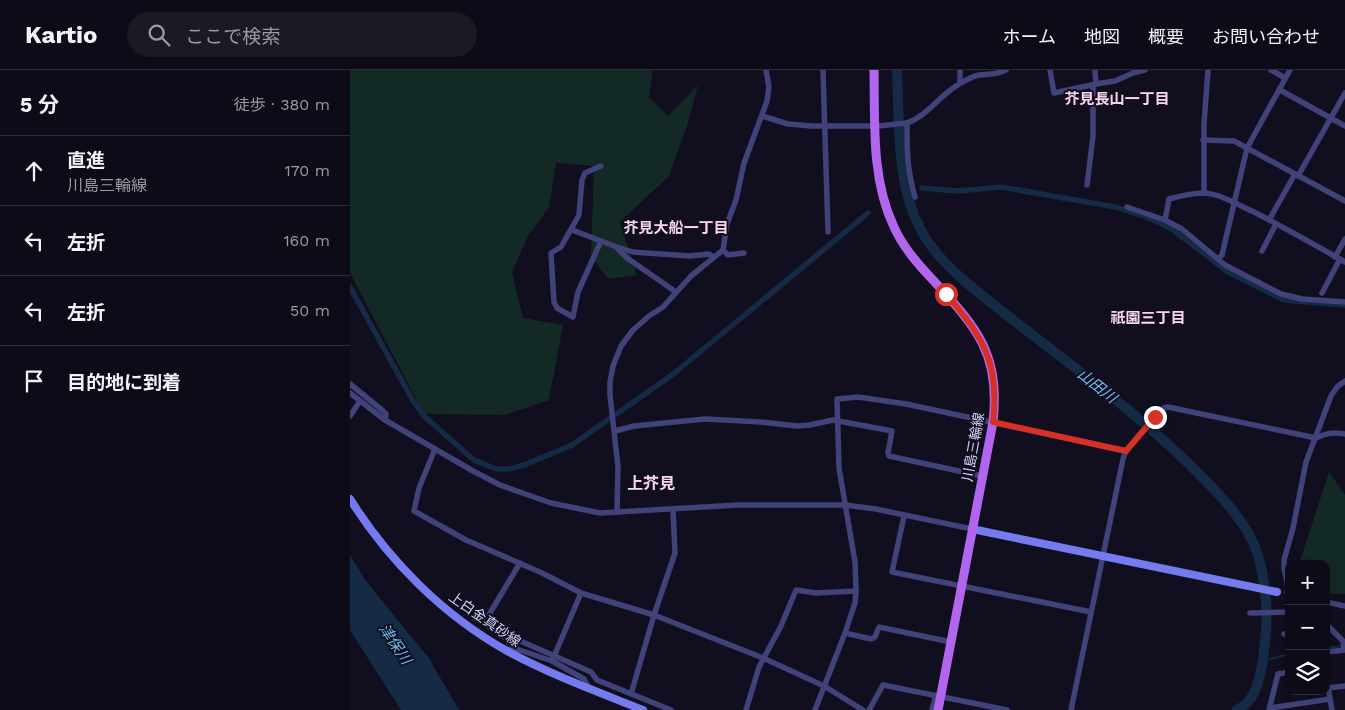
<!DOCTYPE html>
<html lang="ja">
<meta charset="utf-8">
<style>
:root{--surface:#0d0b17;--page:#1b1924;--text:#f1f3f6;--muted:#9a9ba1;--line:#2d2b36}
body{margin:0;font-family:"Work Sans","Noto Sans JP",sans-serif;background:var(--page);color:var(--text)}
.controls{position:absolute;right:15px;bottom:15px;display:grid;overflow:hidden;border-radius:10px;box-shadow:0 2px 8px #0003}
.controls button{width:45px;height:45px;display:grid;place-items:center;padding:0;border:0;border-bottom:1px solid var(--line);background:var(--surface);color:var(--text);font:25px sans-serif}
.stop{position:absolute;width:15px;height:15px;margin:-11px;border:4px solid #d93025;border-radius:50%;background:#fff}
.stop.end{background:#d93025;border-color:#fff;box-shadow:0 1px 5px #0008}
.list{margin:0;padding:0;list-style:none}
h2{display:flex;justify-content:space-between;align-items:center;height:65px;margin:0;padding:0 20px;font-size:21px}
h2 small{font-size:16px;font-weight:400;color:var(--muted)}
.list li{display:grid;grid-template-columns:32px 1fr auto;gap:15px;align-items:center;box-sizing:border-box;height:70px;padding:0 20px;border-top:1px solid var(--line)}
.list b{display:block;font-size:19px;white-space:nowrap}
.list p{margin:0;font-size:16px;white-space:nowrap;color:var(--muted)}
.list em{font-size:16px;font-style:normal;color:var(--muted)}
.icon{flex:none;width:28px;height:28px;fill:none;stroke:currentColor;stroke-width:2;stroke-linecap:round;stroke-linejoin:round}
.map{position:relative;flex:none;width:995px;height:640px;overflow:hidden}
header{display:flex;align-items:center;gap:30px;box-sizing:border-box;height:70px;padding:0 25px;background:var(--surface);border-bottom:1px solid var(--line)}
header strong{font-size:24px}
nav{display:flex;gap:28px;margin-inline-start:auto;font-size:18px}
.search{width:350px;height:45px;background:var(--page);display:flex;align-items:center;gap:12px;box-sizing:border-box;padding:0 18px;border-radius:28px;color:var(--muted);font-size:19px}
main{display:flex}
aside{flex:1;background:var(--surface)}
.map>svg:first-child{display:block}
</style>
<header>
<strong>Kartio</strong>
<div class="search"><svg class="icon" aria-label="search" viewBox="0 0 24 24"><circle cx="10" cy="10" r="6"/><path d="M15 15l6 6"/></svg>ここで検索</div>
<nav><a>ホーム</a><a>地図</a><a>概要</a><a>お問い合わせ</a></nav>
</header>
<main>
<aside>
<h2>5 分<small>徒歩 · 380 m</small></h2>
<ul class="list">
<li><svg class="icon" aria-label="ahead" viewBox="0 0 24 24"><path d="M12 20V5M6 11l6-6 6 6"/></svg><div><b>直進</b><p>川島三輪線</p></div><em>170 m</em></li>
<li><svg class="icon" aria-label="left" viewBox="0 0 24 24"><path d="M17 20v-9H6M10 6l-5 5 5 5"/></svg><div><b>左折</b></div><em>160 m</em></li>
<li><svg class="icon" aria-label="left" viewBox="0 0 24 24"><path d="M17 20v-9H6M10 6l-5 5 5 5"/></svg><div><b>左折</b></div><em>50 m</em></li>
<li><svg class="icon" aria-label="arrive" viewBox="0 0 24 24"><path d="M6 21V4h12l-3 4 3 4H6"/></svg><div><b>目的地に到着</b></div></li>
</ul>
</aside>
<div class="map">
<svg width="995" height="640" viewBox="0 0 995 640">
<rect width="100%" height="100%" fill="#110f1f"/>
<g fill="#132926">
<polygon points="0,0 303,0 299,27 318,46 348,15 337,56 319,106 270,152 287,205 258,209 241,186 244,96 206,93 199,137 178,166 162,202 173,248 213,255 199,330 154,345 74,344 0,203"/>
<polygon points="979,402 995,425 995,524 976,523 976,494 949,494"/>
</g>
<polygon fill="#152a44" points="0,485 15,510 78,587 109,640 51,640 0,560"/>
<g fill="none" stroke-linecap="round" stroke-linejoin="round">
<g stroke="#152a44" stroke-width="2">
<polyline points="976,578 993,576"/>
<polyline points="913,591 939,584"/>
</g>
<g stroke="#152a44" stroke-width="5.5">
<polyline points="572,118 608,121 651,117 765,137 797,147 822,159 878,202 934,230 995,235"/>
<polyline points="0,217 62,329 74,346 124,390 146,399 159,399 174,395 222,375 322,305 518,143"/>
</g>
<path stroke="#152a44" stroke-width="10" d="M 547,0 C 550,61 544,131 585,181 C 603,204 634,227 657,245 C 719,294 784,340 840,395 C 862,417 885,439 900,466 C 915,494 919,540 915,572 C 913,590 910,620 897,633 C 895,636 890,638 887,640"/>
<g stroke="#404279" stroke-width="5.5">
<polyline points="473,0 478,162"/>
<polyline points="610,0 610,13"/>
<polyline points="700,0 704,23 746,14 765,11 783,3 795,0"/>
<polyline points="745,0 746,14"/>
<polyline points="921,0 935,8"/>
<polyline points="930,20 995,56"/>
<path d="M 412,46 L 438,54 L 462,56 L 528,56 L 557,53 C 557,81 557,99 565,127"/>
<path d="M 557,53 C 578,46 591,23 611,13 C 616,10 623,6 629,5 C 638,4 648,5 656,0"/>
<polyline points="853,70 884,71 995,131"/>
<polyline points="251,96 235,103 232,110 229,145 211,177 201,183 204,232 207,238 223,247 228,222 251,171"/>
<polyline points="948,106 995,23"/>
<polyline points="737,115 743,66 743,15"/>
<polyline points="854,123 854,54 858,0"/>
<polyline points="777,137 815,150 832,159 875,195 931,224 952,229 995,232"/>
<path d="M 815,150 L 819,129 C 830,126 842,123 854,123 C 871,124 888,135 904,142 C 935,158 965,175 995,192"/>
<polyline points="919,150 945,104"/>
<polyline points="222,160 267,177 283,182 340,186 359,184 364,187"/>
<polyline points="268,179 277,188 326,222"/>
<polyline points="373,180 378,185 394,183"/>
<polyline points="912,181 926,154"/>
<polyline points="985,187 995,169"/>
<polyline points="868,189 872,185 897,78 940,0"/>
<polyline points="972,223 990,189"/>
<polyline points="0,314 32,340 36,344 35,350"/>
<polyline points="0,323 35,350 123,401 150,415 201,433 250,443 388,435 495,435 526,439 622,459"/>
<polyline points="0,346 10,331"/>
<polyline points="265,361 284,356 355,349 411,352 447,356 460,355 483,350 542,361 538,383 539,386 632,406"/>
<polyline points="85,379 69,418 64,441 116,470 190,502 231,523 304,545 413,588 474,616 513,640"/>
<polyline points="267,442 268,397 260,325 260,312 263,296 271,276 283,260 299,246 313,237 341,206 373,180 377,154 386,130 394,93 417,31 419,17 416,0"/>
<polyline points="554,446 542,502 741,542"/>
<polyline points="170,493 134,553 157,569 166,569 241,602 247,610 321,640"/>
<polyline points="231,523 202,591 234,609 239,618"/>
<polyline points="937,523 938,517 934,498 934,490 943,458 956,392 981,326 987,317 995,311"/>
<polyline points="976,532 995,536"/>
<polyline points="900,543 939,542"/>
<polyline points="976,554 993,571 994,579"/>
<polyline points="495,563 521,569 525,567 529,557 601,572"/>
<polyline points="934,564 939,564"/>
<polyline points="155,580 164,578 202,591"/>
<polyline points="976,582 995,580"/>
<polyline points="976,605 982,640"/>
<polyline points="978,618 995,616"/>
<polyline points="281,624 304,545 325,483 323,440"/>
<polyline points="920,638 980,629"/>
<polyline points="396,640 409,597 431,556 446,520 466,523 506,521"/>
<polyline points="465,640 495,563 505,533 506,521 505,492 489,398 487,329 508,327 556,334 776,381"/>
<polyline points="519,640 533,615 657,640"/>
<polyline points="582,640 586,625"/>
<path d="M 721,640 L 773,389 L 776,381 L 813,338 L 818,337 L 966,368 C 976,363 983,362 995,364"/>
<polyline points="919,640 928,604 939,602"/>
</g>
<g stroke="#757bef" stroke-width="8">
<path d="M 0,429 C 39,491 93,545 157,581 C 199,604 248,622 293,640"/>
<polyline points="622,459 927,522"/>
</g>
<path stroke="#b166ed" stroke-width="9" d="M 524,0 C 525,52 521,109 544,157 C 553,177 567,193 582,209 C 626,257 651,283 643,352 L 588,640"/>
</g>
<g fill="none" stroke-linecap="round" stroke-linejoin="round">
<path stroke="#d93025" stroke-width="6" d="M 596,224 C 633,267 650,293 643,352 L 776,381 L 805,347"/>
</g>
<g text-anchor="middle" stroke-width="4" stroke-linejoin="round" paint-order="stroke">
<g font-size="14" fill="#d4d3fa" stroke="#110f1f">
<text transform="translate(623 377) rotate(-80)" y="5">川島三輪線</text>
<text transform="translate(135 549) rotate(35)" y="5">上白金真砂線</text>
</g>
<g font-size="15" font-weight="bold" fill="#fad5ef" stroke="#110f1f">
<text x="767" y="34">芥見長山一丁目</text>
<text x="326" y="163">芥見大船一丁目</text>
<text x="798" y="253">祇園三丁目</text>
</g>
<g font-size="15" font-style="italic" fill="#6dbcee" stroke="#110f1f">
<text transform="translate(747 316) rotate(38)" y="5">山田川</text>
<text transform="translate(45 574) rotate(56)" y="5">津保川</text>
</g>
<g font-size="16" font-weight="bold" fill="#fad5ef" stroke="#110f1f">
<text x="301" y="419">上芥見</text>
</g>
</g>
</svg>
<div class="controls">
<button>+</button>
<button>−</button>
<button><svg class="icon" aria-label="layers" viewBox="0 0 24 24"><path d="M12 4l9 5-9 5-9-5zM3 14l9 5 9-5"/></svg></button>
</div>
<div class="stop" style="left:596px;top:224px"></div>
<div class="stop end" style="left:805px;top:347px"></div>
</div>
</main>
